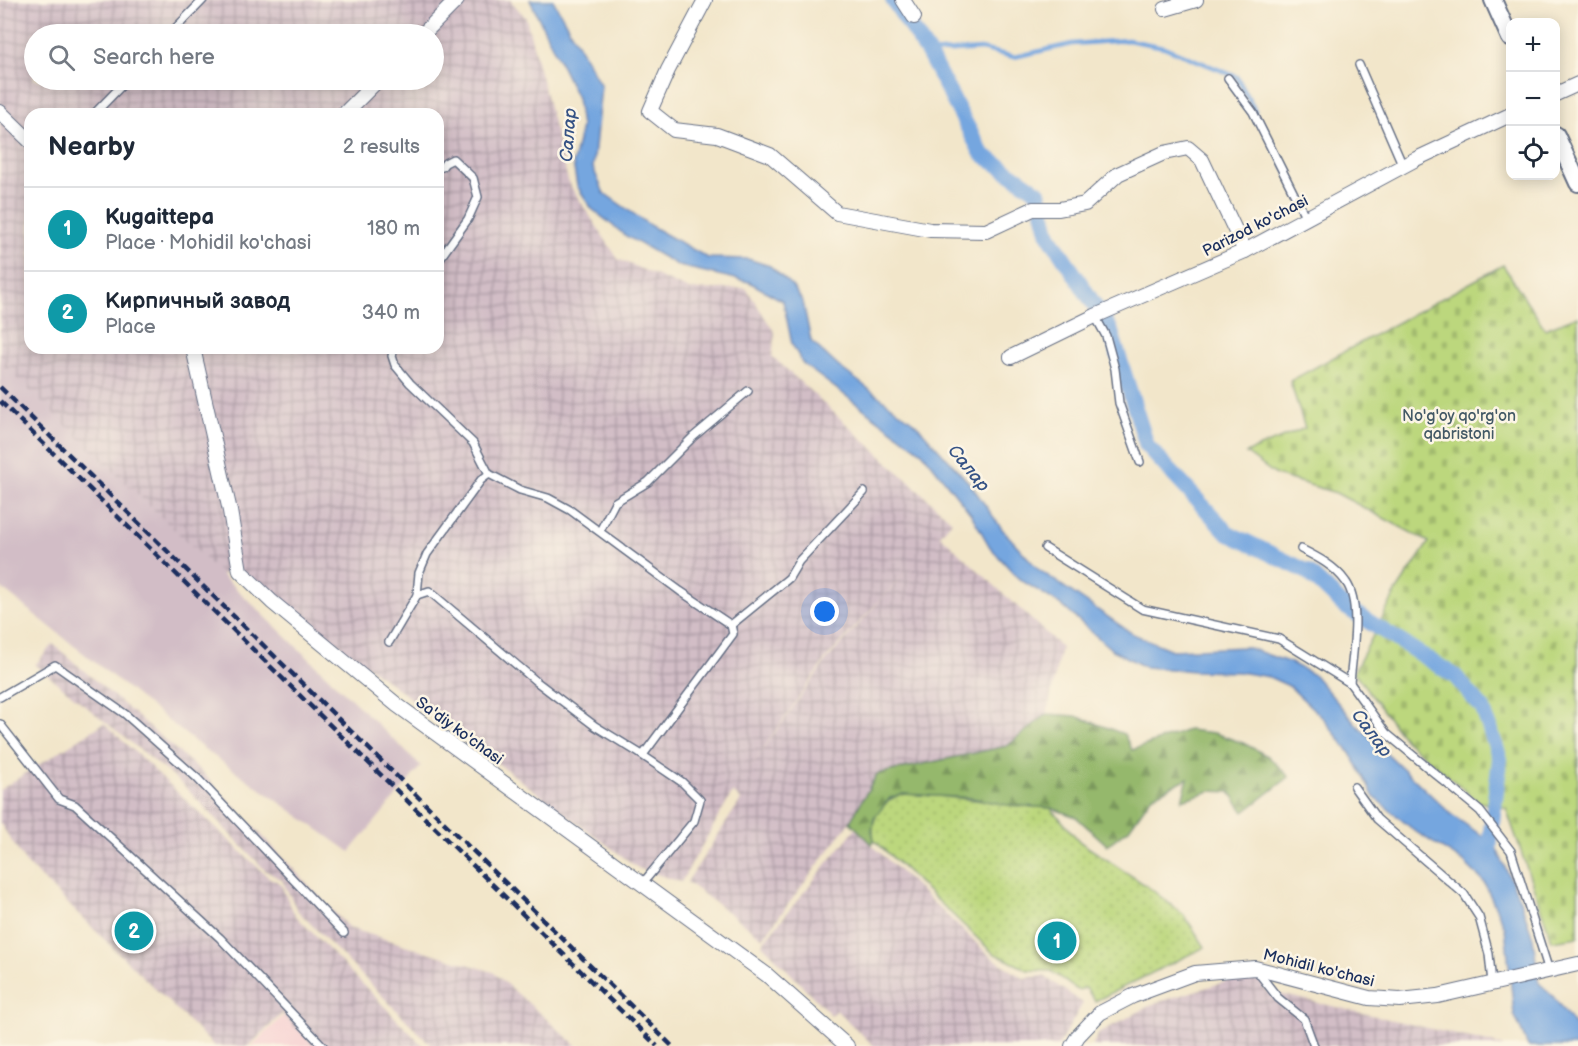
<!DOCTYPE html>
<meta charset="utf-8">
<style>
:root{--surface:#fff;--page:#f6f6f7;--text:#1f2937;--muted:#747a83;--line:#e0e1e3;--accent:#2563eb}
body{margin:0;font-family:"Balsamiq Sans",sans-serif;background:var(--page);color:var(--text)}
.controls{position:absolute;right:18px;top:18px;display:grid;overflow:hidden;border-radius:12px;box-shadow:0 3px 15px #0003}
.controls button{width:54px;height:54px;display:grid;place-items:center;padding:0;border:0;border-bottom:2px solid var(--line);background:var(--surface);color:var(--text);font:30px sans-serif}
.you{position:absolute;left:825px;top:612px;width:21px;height:21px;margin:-15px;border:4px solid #fff;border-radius:50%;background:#1a73e8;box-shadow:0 0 0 9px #1a73e833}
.badge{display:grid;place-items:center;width:39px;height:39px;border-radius:50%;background:var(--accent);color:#fff;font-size:20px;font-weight:700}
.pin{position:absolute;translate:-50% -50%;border:3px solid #fff;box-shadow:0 2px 6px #0006}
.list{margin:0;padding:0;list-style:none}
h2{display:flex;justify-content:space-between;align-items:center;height:78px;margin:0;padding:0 24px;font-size:26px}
h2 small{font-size:20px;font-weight:400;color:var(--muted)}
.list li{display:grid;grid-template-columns:39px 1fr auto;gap:18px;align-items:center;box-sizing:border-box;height:84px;padding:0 24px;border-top:2px solid var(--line)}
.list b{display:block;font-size:22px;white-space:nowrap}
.list p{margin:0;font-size:20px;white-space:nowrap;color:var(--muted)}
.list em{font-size:20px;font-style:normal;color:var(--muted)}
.icon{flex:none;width:33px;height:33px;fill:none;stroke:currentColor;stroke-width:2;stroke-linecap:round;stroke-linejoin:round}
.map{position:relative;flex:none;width:1578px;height:1046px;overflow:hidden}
.search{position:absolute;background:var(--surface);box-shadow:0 3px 15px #0003;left:24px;top:24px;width:420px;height:66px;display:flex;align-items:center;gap:15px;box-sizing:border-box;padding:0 21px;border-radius:33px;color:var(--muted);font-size:22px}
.panel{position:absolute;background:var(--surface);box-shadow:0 3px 15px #0003;left:24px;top:108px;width:420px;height:246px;border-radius:18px}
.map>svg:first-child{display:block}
</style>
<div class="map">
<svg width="1578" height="1046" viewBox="0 0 1578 1046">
<defs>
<pattern id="industrial-grid" width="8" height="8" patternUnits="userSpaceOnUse" patternTransform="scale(1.5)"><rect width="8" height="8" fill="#d2bdc6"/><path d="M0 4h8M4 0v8" fill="none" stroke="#aa9aa4"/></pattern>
<pattern id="grass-dots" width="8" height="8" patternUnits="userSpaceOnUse" patternTransform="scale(1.5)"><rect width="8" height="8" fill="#bcd77d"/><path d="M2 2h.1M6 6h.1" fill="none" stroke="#a1b96e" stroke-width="1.8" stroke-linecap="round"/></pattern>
<pattern id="forest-firs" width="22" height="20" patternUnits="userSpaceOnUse" patternTransform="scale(1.5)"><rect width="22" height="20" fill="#95b86c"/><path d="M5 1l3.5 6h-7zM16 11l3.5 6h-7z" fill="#79965c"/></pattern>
<pattern id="cemetery-stones" width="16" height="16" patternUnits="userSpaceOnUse" patternTransform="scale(1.5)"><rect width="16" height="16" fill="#bcd77d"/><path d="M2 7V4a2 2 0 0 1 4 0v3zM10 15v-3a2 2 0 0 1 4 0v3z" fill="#a1b96e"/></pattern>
</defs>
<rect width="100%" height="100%" fill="#fcf5e5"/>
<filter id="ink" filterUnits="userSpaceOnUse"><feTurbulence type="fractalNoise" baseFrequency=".0167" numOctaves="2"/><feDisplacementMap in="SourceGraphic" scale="12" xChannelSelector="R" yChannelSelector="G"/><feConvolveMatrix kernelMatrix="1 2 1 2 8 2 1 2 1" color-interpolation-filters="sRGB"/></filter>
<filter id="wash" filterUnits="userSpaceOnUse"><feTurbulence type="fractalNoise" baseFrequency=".008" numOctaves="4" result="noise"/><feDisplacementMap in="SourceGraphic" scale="24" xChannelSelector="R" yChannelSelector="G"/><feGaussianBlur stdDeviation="1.35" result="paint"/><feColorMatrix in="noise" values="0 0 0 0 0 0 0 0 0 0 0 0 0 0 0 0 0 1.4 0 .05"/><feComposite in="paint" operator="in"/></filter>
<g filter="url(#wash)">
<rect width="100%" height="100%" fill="#f2e6ca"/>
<polygon fill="#f7cfd1" points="283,1016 314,1046 252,1046"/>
<g fill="url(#industrial-grid)" fill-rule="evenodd">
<path d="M 0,0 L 510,0 L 526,18 L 569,184 L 618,259 L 690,290 L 746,288 L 775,333 L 772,356 L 952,521 L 940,535 L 1061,647 L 1047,714 L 1007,746 L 877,774 L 850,822 L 763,938 L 687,882 L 741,800 L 733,792 L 681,882 L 638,868 L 240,571 L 211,576 L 0,363 ZM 34,34 L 434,34 L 434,80 L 34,80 ZM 30,114 L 438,114 L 438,348 L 30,348 ZM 911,566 L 826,661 L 740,782 L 825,660 Z"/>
<polygon points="53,644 203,773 349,928 493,972 577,1046 432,1046 297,910 282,880 266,871 182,784 35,665"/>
<polygon points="104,723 268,877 280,883 295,915 423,1046 314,1046 283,1016 284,1012 249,1046 214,1046 26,863 0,823 0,790"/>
<polygon points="855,829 990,956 1023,978 1044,976 1083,1003 1058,1046 874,1046 836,1010 831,1015 762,944"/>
<polygon points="1254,973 1267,991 1505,1046 1092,1046 1099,1033 1155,1003"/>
</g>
<polygon fill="#d2bdc6" points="0,362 421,766 350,852 204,749 0,587"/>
<path fill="url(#grass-dots)" stroke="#6c836e" stroke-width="1.5" d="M 902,794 C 952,795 1001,805 1051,808 L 1080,842 L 1147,886 L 1184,915 L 1205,947 L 1095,1001 L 1086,988 L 1077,990 L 1051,971 L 1028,970 L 993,953 L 874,840 C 869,818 882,801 902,794 Z"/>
<polygon fill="url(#forest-firs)" stroke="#587465" stroke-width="1.5" points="1047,714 1076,716 1124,734 1132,750 1188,730 1214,733 1243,743 1268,756 1289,777 1244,812 1230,792 1210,791 1182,800 1188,778 1152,796 1129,829 1107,845 1076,817 1051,808 1007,805 971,798 902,794 890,798 874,818 872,830 874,840 872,844 850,822 877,774 1007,746"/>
<polygon fill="url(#cemetery-stones)" stroke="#6c836e" stroke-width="1.5" points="1503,265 1545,329 1578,316 1578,937 1552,941 1506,808 1479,802 1405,740 1354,672 1396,592 1429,542 1336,493 1276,475 1246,453 1305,428 1290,381"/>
<polygon fill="#74a6df" stroke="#486a9e" stroke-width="1.5" points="530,0 553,0 601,86 593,168 604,193 651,226 708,258 748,259 770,266 792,286 803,302 811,341 838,366 916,424 971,485 1002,529 1038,569 1133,634 1172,650 1246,647 1291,663 1314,675 1357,725 1452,815 1495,845 1520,900 1533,938 1539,983 1552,995 1578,1030 1578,1046 1528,1046 1514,1014 1505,928 1484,882 1464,862 1416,832 1374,797 1352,756 1324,719 1289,686 1269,677 1239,672 1194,671 1145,667 1112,650 1060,604 1019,579 990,547 971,514 923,453 803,364 792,344 783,301 749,282 679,266 626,236 592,209 577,186 573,163 581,127 577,98"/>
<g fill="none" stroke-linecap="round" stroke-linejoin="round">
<g stroke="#74a6df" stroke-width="4.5">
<polyline points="928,53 981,49 1014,57 1072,44 1128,40 1164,47 1237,77 1255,111"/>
<polyline points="1273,145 1304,203"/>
</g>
<polyline stroke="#74a6df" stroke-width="16" points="893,0 928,53 982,154 1038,192 1049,235 1110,329 1147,446 1228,533 1308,572 1344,606 1455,676 1483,709 1500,759 1487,864"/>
</g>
</g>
<g filter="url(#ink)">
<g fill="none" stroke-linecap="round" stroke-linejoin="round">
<g stroke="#666f84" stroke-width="10">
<g id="service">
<polyline points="170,34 203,0"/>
<polyline points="1359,65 1403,166"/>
<polyline points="1228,78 1253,112 1306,218"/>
<polyline points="94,114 127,80"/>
<polyline points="438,261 468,219 478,197 473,178 453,159 445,163 442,167"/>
<polyline points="1095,316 1106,336 1115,369 1119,403 1140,462"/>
<polyline points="394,348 392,356 395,365 410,383 473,443 489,474"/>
<polyline points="600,531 615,502 648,482 693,437 748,391"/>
<polyline points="1045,548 1142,609 1279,639 1350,683 1386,733 1480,811 1511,851 1549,971"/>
<path d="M 1301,549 C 1317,557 1335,566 1346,582 C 1362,604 1352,655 1350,683"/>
<polyline points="417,595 419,573 427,554 481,480 489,474 520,490 548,498 570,510 680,591 731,625 733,634 643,755"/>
<polyline points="731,625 789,578 799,561 864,492"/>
<polyline points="389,642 417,595 429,591 537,682 595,726 639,753 682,782 700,800 694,821 642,884"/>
<polyline points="0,697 55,665 125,714 197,778 344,933"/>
<polyline points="0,724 59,799 75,805 220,938 323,1046"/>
<polyline points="1354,787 1377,819 1464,894 1479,917 1489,954 1492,983"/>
<polyline points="1257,971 1278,998 1304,1019 1314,1046"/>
</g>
</g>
<g stroke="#666f84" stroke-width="16">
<g id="minor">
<polyline points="705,0 668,70 650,111 674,130 717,135 770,155 837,213 930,230 986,231 1033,209 1059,209 1085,204 1118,174 1164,153 1188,148 1202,160 1245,251"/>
<polyline points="903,0 914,17"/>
<polyline points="1165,9 1196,0"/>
<polyline points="423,34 457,0"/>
<polyline points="1556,94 1578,84"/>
<polyline points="0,112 30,141"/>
<polyline points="344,114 378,80"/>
<polyline points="193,348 230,511 240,571 272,602 397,705 767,975 847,1046"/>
<polyline points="1011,357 1095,316 1245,251 1416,159 1510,115"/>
<polyline points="1072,1046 1078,1036 1100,1013 1133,996 1195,973 1255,968 1369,998 1400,1000 1438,996 1578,964"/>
</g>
</g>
<g stroke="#666f84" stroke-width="20">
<g id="tertiary">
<polyline points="1493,0 1510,38"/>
<polyline points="1556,135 1578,183"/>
</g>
</g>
<use href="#service" stroke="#fff" stroke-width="7"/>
<use href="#minor" stroke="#fff" stroke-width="14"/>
<use href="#tertiary" stroke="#fff" stroke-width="16"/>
<g stroke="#1b2f5e" stroke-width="4.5" stroke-dasharray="9 4.5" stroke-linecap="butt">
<polyline points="0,387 672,1046"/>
<polyline points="0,401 657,1046"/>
</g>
</g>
</g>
<g text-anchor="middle" stroke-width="5" stroke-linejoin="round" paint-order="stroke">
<g font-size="16" fill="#1b2f5e" stroke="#fcf5e5">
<text transform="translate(1255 225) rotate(-27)" y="6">Parizod ko'chasi</text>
<text transform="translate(460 730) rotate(36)" y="6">Sa'diy ko'chasi</text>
<text transform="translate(1319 967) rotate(14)" y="6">Mohidil ko'chasi</text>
</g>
<g font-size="16" fill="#435966" stroke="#fcf5e5">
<text x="1459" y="421">No'g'oy qo'rg'on<tspan x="1459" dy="18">qabristoni</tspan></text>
</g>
<g font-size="18" font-style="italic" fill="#365385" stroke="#fcf5e5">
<text transform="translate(568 135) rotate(-86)" y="6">Салар</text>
<text transform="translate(969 468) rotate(51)" y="6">Салар</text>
<text transform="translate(1372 733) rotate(53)" y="6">Салар</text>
</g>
</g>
</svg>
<div class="controls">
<button>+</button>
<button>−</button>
<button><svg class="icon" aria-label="locate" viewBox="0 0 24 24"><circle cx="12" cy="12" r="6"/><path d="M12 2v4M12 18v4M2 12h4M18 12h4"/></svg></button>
</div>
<div class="you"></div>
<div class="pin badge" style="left:1057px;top:941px;background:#0f9aa8">1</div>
<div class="pin badge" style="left:134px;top:931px;background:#0f9aa8">2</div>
<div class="search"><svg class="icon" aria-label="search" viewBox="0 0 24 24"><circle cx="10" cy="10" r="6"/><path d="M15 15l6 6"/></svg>Search here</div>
<section class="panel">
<h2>Nearby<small>2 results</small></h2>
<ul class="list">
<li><span class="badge" style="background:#0f9aa8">1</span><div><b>Kugaittepa</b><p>Place · Mohidil ko'chasi</p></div><em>180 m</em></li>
<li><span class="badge" style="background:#0f9aa8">2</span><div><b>Кирпичный завод</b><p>Place</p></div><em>340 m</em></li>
</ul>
</section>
</div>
